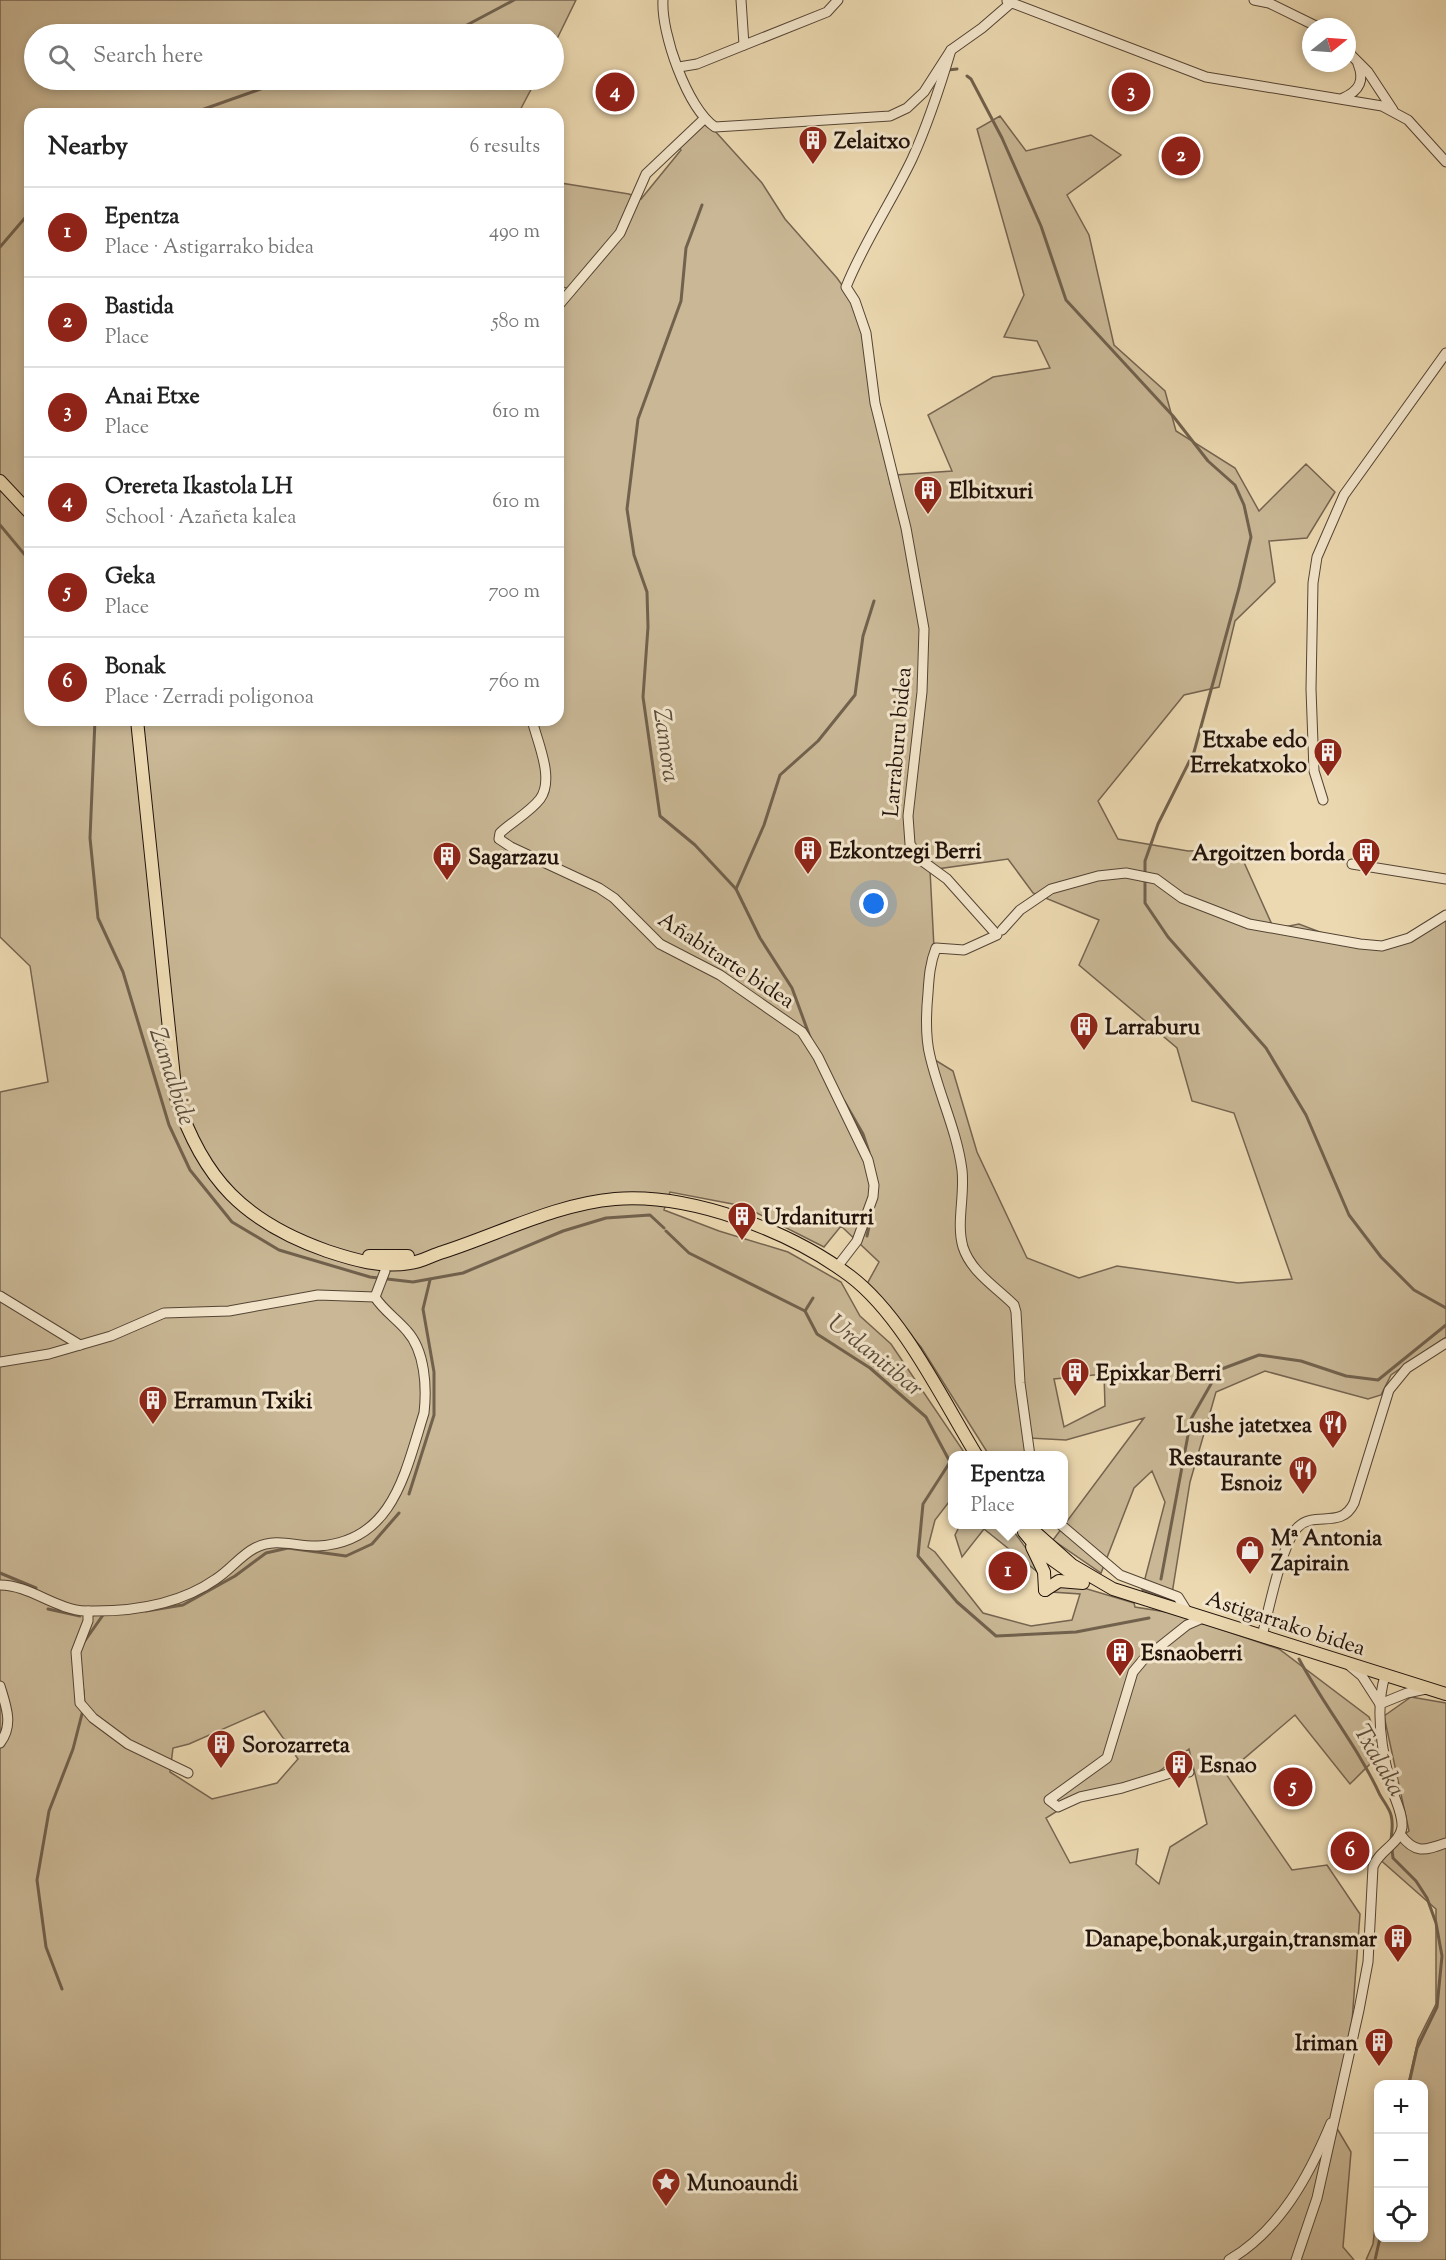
<!DOCTYPE html>
<meta charset="utf-8">
<style>
:root{--surface:#fff;--page:#f6f6f6;--text:#222;--muted:#767676;--line:#e0e0e0;--accent:#8f2418}
body{margin:0;font-family:"Sorts Mill Goudy",serif;background:var(--page);color:var(--text)}
.controls{position:absolute;right:18px;bottom:18px;display:grid;overflow:hidden;border-radius:12px;box-shadow:0 3px 9px #0003}
.controls button{width:54px;height:54px;display:grid;place-items:center;padding:0;border:0;border-bottom:2px solid var(--line);background:var(--surface);color:var(--text);font:30px sans-serif}
.compass{position:absolute;left:1302px;top:18px;width:54px;height:54px;border-radius:50%;background:var(--surface);box-shadow:0 3px 9px #0003;rotate:73deg}
.you{position:absolute;left:874px;top:904px;width:21px;height:21px;margin:-15px;border:4px solid #fff;border-radius:50%;background:#1a73e8;box-shadow:0 0 0 9px #1a73e833}
.badge{display:grid;place-items:center;width:39px;height:39px;border-radius:50%;background:var(--accent);color:#fff;font-size:20px;font-weight:700}
.pin{position:absolute;translate:-50% -50%;border:3px solid #fff;box-shadow:0 2px 6px #0006}
.popup{position:absolute;left:948px;top:1451px;width:120px;height:78px;box-sizing:border-box;display:grid;place-content:center;border-radius:12px;background:var(--surface);filter:drop-shadow(0 2px 4px #0005);font-size:20px;white-space:nowrap;color:var(--muted)}
.popup b{font-size:22px;color:var(--text)}
.popup::after{content:'';position:absolute;left:50%;top:100%;margin-left:-12px;border:12px solid transparent;border-top-color:var(--surface)}
.list{margin:0;padding:0;list-style:none}
h2{display:flex;justify-content:space-between;align-items:center;height:78px;margin:0;padding:0 24px;font-size:26px}
h2 small{font-size:20px;font-weight:400;color:var(--muted)}
.list li{display:grid;grid-template-columns:39px 1fr auto;gap:18px;align-items:center;box-sizing:border-box;height:90px;padding:0 24px;border-top:2px solid var(--line)}
.list b{display:block;font-size:22px;white-space:nowrap}
.list p{margin:0;font-size:20px;white-space:nowrap;color:var(--muted)}
.list em{font-size:20px;font-style:normal;color:var(--muted)}
.icon{flex:none;width:33px;height:33px;fill:none;stroke:currentColor;stroke-width:2;stroke-linecap:round;stroke-linejoin:round}
.map{position:relative;flex:none;width:1446px;height:2260px;overflow:hidden}
.search{position:absolute;background:var(--surface);box-shadow:0 3px 9px #0003;left:24px;top:24px;width:540px;height:66px;display:flex;align-items:center;gap:15px;box-sizing:border-box;padding:0 21px;border-radius:33px;color:var(--muted);font-size:22px}
.panel{position:absolute;background:var(--surface);box-shadow:0 3px 9px #0003;left:24px;top:108px;width:540px;height:618px;border-radius:18px}
.map>svg:first-child{display:block}
</style>
<div class="map">
<svg width="1446" height="2260" viewBox="0 0 1446 2260">
<rect width="100%" height="100%" fill="#ecd9b1"/>
<filter id="stains"><feTurbulence type="fractalNoise" baseFrequency=".00333" numOctaves="4"/><feColorMatrix values="0 0 0 0 .2 0 0 0 0 .09 0 0 0 0 .02 0 0 0 .5 -.17"/></filter>
<radialGradient id="worn" r=".72"><stop offset=".6" stop-color="#630" stop-opacity="0"/><stop offset="1" stop-color="#630" stop-opacity=".3"/></radialGradient>
<g fill="#c9b795" stroke="#756450" stroke-width="1.5" fill-rule="evenodd">
<path d="M 0,0 L 576,0 L 554,45 L 554,34 L 34,34 L 34,80 L 536,80 L 518,114 L 30,114 L 30,720 L 558,720 L 558,317 L 563,304 L 575,290 L 558,286 L 558,175 L 561,183 L 629,194 L 641,199 L 681,150 L 675,144 L 705,120 L 762,183 L 785,219 L 837,278 L 862,313 L 872,354 L 890,483 L 895,475 L 952,471 L 928,415 L 993,377 L 1050,368 L 1037,341 L 1004,337 L 1024,295 L 977,129 L 1000,116 L 1026,151 L 1091,135 L 1121,155 L 1067,195 L 1089,235 L 1114,345 L 1165,391 L 1176,431 L 1235,468 L 1259,511 L 1306,464 L 1335,492 L 1307,538 L 1269,541 L 1275,582 L 1235,621 L 1219,687 L 1184,695 L 1098,801 L 1118,839 L 1188,851 L 1238,849 L 1274,929 L 1299,924 L 1359,947 L 1410,942 L 1443,919 L 1446,922 L 1446,1337 L 1391,1375 L 1381,1395 L 1368,1399 L 1265,1371 L 1216,1392 L 1190,1482 L 1171,1600 L 1142,1590 L 1165,1502 L 1152,1471 L 1134,1488 L 1101,1573 L 1053,1540 L 1144,1418 L 1066,1440 L 1029,1438 L 1028,1455 L 989,1455 L 921,1347 L 867,1284 L 879,1262 L 841,1226 L 824,1247 L 743,1206 L 670,1192 L 664,1210 L 719,1231 L 788,1252 L 841,1282 L 860,1316 L 891,1344 L 966,1455 L 952,1456 L 952,1498 L 935,1520 L 928,1547 L 935,1552 L 983,1613 L 1031,1626 L 1072,1620 L 1080,1594 L 1052,1592 L 1059,1585 L 1074,1585 L 1134,1603 L 1135,1607 L 1173,1613 L 1279,1649 L 1369,1717 L 1383,1751 L 1350,1784 L 1295,1715 L 1226,1774 L 1292,1870 L 1327,1865 L 1360,1914 L 1352,2022 L 1332,2120 L 1351,2152 L 1343,2247 L 1354,2260 L 0,2260 L 0,1092 L 48,1082 L 30,966 L 0,937 ZM 1008,859 L 1033,893 L 1099,920 L 1079,965 L 1177,1048 L 1192,1101 L 1234,1113 L 1292,1279 L 1238,1283 L 1117,1266 L 1079,1278 L 1027,1258 L 977,1152 L 953,1071 L 927,1055 L 934,948 L 930,870 ZM 1104,1374 L 1105,1406 L 1064,1427 L 1054,1379 ZM 264,1711 L 298,1759 L 277,1783 L 212,1799 L 170,1772 L 173,1748 L 189,1744 ZM 1189,1749 L 1207,1824 L 1170,1847 L 1159,1884 L 1136,1864 L 1138,1849 L 1070,1863 L 1046,1818 L 1070,1803 L 1145,1782 Z"/>
<polygon points="960,1525 1009,1525 1034,1559 1040,1574 984,1529 962,1557 955,1535"/>
<polygon points="1411,1697 1446,1703 1446,2260 1366,2260 1373,2244 1378,2199 1378,2238 1424,2238 1424,2084 1408,2084 1418,2040 1436,2004 1436,1909 1376,1856 1409,1831 1384,1716"/>
</g>
<g fill="none" stroke-linecap="round" stroke-linejoin="round">
<g stroke="#71614d" stroke-width="3">
<polyline points="450,34 514,0"/>
<polyline points="948,70 957,69"/>
<polyline points="967,76 971,79 1002,138 1041,226 1066,300 1173,416 1208,461 1235,485 1244,505 1251,537 1239,588 1194,752 1158,824 1145,861 1145,903 1168,937 1266,1048 1306,1115 1349,1215 1381,1257 1414,1290 1446,1308"/>
<polyline points="190,114 286,80"/>
<polyline points="702,205 686,248 681,301 638,419 627,509 634,555 647,592 648,627 643,697 660,816 695,845 736,889 760,938 792,988 810,1037"/>
<polyline points="0,247 30,212"/>
<polyline points="0,525 30,561"/>
<polyline points="95,720 90,838 98,918 123,972 169,1125 190,1170 232,1222 279,1250 370,1277 413,1282 463,1273 563,1231 606,1218 650,1215 664,1228"/>
<polyline points="736,889 764,825 780,775 818,741 855,695 863,636 874,601"/>
<polyline points="844,1101 863,1134 869,1152"/>
<polyline points="666,1231 689,1253 805,1311 817,1334 870,1368 926,1417 950,1462 923,1504 918,1556 957,1602 996,1636 1076,1632 1149,1618"/>
<polyline points="867,1236 877,1190"/>
<polyline points="805,1311 813,1298"/>
<polyline points="409,1494 434,1415 434,1372 423,1309 430,1280"/>
<polyline points="0,1573 36,1588"/>
<polyline points="1161,1579 1191,1419 1219,1370 1259,1355 1301,1361 1346,1376 1378,1380 1446,1325"/>
<polyline points="48,1609 80,1616"/>
<polyline points="146,1611 183,1605 235,1576 266,1553 288,1548 346,1556 372,1544 399,1513"/>
<polyline points="84,1642 103,1615"/>
<path d="M 1299,1659 C 1324,1706 1358,1747 1380,1795 C 1384,1802 1389,1808 1391,1815 C 1394,1825 1391,1833 1391,1843"/>
<polyline points="83,1690 84,1704"/>
<polyline points="1392,1849 1393,1858 1416,1881 1427,1898 1436,1923 1442,1956 1437,2007 1417,2048 1409,2084"/>
<polyline points="62,1989 46,1947 37,1880 49,1811 73,1749 83,1710"/>
<polyline points="1375,2260 1380,2238"/>
</g>
<g stroke="#544434" stroke-width="11">
<g id="minor">
<path d="M 663,0 C 661,33 687,108 715,127 L 890,116 L 907,108 L 924,92 L 951,50 L 982,28 L 1012,2"/>
<polyline points="741,0 744,45"/>
<polyline points="1254,0 1269,3 1318,27"/>
<polyline points="1007,1 1206,77 1382,106 1408,120 1446,162"/>
<path d="M 951,50 C 940,87 928,124 912,159 C 891,203 864,242 846,287 L 855,301 L 866,333 L 875,403 L 906,528 L 924,629 L 922,692 L 908,816 L 910,844 L 921,860 L 947,879 L 997,935 L 964,950 L 936,948 C 930,963 929,977 928,993 C 926,1014 925,1036 930,1056 C 939,1095 957,1131 962,1170 C 965,1196 956,1223 963,1247 C 971,1272 996,1287 1014,1305 L 1016,1312 L 1020,1383 L 1030,1456"/>
<polyline points="1347,51 1368,72 1393,110"/>
<polyline points="679,67 697,64 827,12 838,0"/>
<path d="M 1343,98 C 1359,91 1365,81 1358,64"/>
<polyline points="558,306 620,233 646,174 704,119"/>
<path d="M 532,720 C 537,741 555,779 540,799 C 530,812 513,821 500,833 L 499,839 L 511,847 L 599,888 L 614,898 L 660,944 L 720,975 L 802,1032 L 818,1057 L 868,1160 L 874,1185 L 873,1197 L 857,1241 L 837,1267"/>
<polyline points="1323,800 1314,771 1311,689 1313,583 1317,557 1344,495 1446,353"/>
<polyline points="1352,864 1446,879"/>
<polyline points="1002,930 1020,910 1051,889 1098,876 1126,873 1156,879 1182,898 1249,924 1360,944 1382,946 1409,938 1446,915"/>
<polyline points="0,1296 80,1345"/>
<polyline points="0,1362 49,1354 111,1336 164,1313 229,1311 318,1295 375,1297"/>
<polyline points="1060,1524 1120,1575 1178,1597 1188,1613"/>
<path d="M 0,1585 C 30,1585 56,1610 86,1611 C 131,1612 179,1605 216,1579 C 230,1570 241,1555 255,1548 C 277,1537 296,1547 318,1546 C 393,1542 405,1473 424,1413 C 427,1387 425,1351 407,1331 C 397,1319 383,1310 375,1297 L 385,1271"/>
<polyline points="88,1611 88,1621 76,1652 80,1703 93,1718 128,1744 188,1773"/>
<path d="M 1262,1636 C 1268,1613 1282,1542 1298,1527 C 1315,1510 1341,1530 1354,1503 L 1389,1390 L 1407,1368 L 1446,1343"/>
<polyline points="1350,1666 1362,1676 1380,1704"/>
<path d="M 0,1686 C 6,1706 14,1725 0,1743"/>
<polyline points="1380,1704 1407,1693 1426,1689"/>
<polyline points="1189,1772 1177,1771 1122,1788 1080,1797 1058,1807 1049,1800 1107,1758 1133,1672 1143,1660 1187,1625 1203,1618"/>
<path d="M 1400,1834 C 1415,1854 1424,1851 1446,1843"/>
<path d="M 1229,2260 C 1280,2230 1309,2176 1331,2123"/>
<path d="M 1296,2260 L 1317,2198 L 1359,2010 L 1368,1962 L 1373,1867 C 1378,1851 1400,1844 1402,1827 C 1403,1812 1393,1797 1390,1782 C 1382,1751 1375,1708 1385,1676"/>
</g>
</g>
<g stroke="#21120b" stroke-width="14">
<g id="major">
<polyline points="0,481 30,513"/>
<path d="M 137,720 L 176,1097 C 203,1180 245,1222 327,1251 C 354,1260 381,1268 410,1263 C 422,1262 432,1255 443,1252 C 499,1234 556,1204 615,1199 C 691,1193 790,1231 850,1276 C 903,1316 942,1399 977,1456"/>
<polyline points="369,1256 408,1256"/>
<polyline points="1026,1524 1072,1565 1113,1589 1446,1694"/>
<polyline points="1024,1532 1039,1550 1081,1580"/>
<polyline points="1032,1547 1044,1572 1045,1590"/>
<polyline points="1045,1590 1059,1581 1083,1583"/>
</g>
</g>
<use href="#minor" stroke="#f3e6cc" stroke-width="9"/>
<use href="#major" stroke="#ecd9b1" stroke-width="12"/>
</g>
<defs>
<g id="building-pin" transform="scale(1.5)"><path d="M0 17L-7.5 6A9.5 9.5 0 1 1 7.5 6Z" fill="#8f2418" stroke="#f3e6cc"/><path d="M-4-6H4V6H1V3H-1V6H-4ZM-2.5-4.3h1.7v1.8h-1.7ZM.8-4.3h1.7v1.8H.8ZM-2.5-1h1.7V.8h-1.7ZM.8-1h1.7V.8H.8Z" fill="#fff"/></g>
<g id="restaurant-pin" transform="scale(1.5)"><path d="M0 17L-7.5 6A9.5 9.5 0 1 1 7.5 6Z" fill="#8f2418" stroke="#f3e6cc"/><path d="M-5-6h1v4h1v-4h1v4h1v-4h1v5L-1.5 .5V6h-2V.5L-5-1ZM5-6V6H3V1.5H1.5Q1.5-4 5-6Z" fill="#fff"/></g>
<g id="shop-pin" transform="scale(1.5)"><path d="M0 17L-7.5 6A9.5 9.5 0 1 1 7.5 6Z" fill="#8f2418" stroke="#f3e6cc"/><path d="M-5-2.5h2.3a2.7 3.5 0 0 1 5.4 0H5L5.5 6h-11ZM-1.5-2.5h3a1.5 2.3 0 0 0-3 0Z" fill="#fff"/></g>
<g id="sight-pin" transform="scale(1.5)"><path d="M0 17L-7.5 6A9.5 9.5 0 1 1 7.5 6Z" fill="#8f2418" stroke="#f3e6cc"/><path d="M0-6L1.8-2.2L6-1.7L2.9 1.2L3.7 5.4L0 3.3L-3.7 5.4L-2.9 1.2L-6-1.7L-1.8-2.2Z" fill="#fff"/></g>
</defs>
<g fill-rule="evenodd">
<use href="#building-pin" x="813" y="140"/>
<use href="#building-pin" x="928" y="490"/>
<use href="#building-pin" x="1328" y="752"/>
<use href="#building-pin" x="808" y="850"/>
<use href="#building-pin" x="1366" y="852"/>
<use href="#building-pin" x="447" y="856"/>
<use href="#building-pin" x="1084" y="1026"/>
<use href="#building-pin" x="742" y="1216"/>
<use href="#building-pin" x="1075" y="1372"/>
<use href="#building-pin" x="153" y="1400"/>
<use href="#restaurant-pin" x="1333" y="1424"/>
<use href="#restaurant-pin" x="1303" y="1470"/>
<use href="#shop-pin" x="1250" y="1550"/>
<use href="#building-pin" x="1120" y="1652"/>
<use href="#building-pin" x="221" y="1744"/>
<use href="#building-pin" x="1179" y="1764"/>
<use href="#building-pin" x="1398" y="1938"/>
<use href="#building-pin" x="1379" y="2042"/>
<use href="#sight-pin" x="666" y="2182"/>
</g>
<g text-anchor="middle" stroke-width="6" stroke-linejoin="round" paint-order="stroke">
<g font-size="22" font-weight="bold" fill="#21120b" stroke="#f3e6cc" text-anchor="start">
<text x="834" y="148">Zelaitxo</text>
<text x="949" y="498">Elbitxuri</text>
<text x="1307" y="747" text-anchor="end">Etxabe edo<tspan x="1307" dy="25">Errekatxoko</tspan></text>
<text x="829" y="858">Ezkontzegi Berri</text>
<text x="1345" y="860" text-anchor="end">Argoitzen borda</text>
<text x="468" y="864">Sagarzazu</text>
<text x="1105" y="1034">Larraburu</text>
<text x="763" y="1224">Urdaniturri</text>
<text x="1096" y="1380">Epixkar Berri</text>
<text x="174" y="1408">Erramun Txiki</text>
<text x="1312" y="1432" text-anchor="end">Lushe jatetxea</text>
<text x="1282" y="1465" text-anchor="end">Restaurante<tspan x="1282" dy="25">Esnoiz</tspan></text>
<text x="1271" y="1545">Mª Antonia<tspan x="1271" dy="25">Zapirain</tspan></text>
<text x="1141" y="1660">Esnaoberri</text>
<text x="242" y="1752">Sorozarreta</text>
<text x="1200" y="1772">Esnao</text>
<text x="1377" y="1946" text-anchor="end">Danape,bonak,urgain,transmar</text>
<text x="1358" y="2050" text-anchor="end">Iriman</text>
<text x="687" y="2190">Munoaundi</text>
</g>
<g font-size="22" fill="#21120b" stroke="#f3e6cc">
<text transform="translate(896 742) rotate(-85)" y="8">Larraburu bidea</text>
<text transform="translate(727 959) rotate(33)" y="8">Añabitarte bidea</text>
<text transform="translate(1286 1622) rotate(18)" y="8">Astigarrako bidea</text>
</g>
<g font-size="24" font-style="italic" fill="#5d4d3c" stroke="#f3e6cc">
<text transform="translate(667 745) rotate(82)" y="8">Zamora</text>
<text transform="translate(173 1076) rotate(72)" y="8">Zamalbide</text>
<text transform="translate(876 1355) rotate(39)" y="8">Urdanitibar</text>
<text transform="translate(1380 1760) rotate(60)" y="8">Txalaka</text>
</g>
</g>
<rect width="100%" height="100%" filter="url(#stains)"/>
<rect width="100%" height="100%" fill="url(#worn)"/>
</svg>
<div class="controls">
<button>+</button>
<button>−</button>
<button><svg class="icon" aria-label="locate" viewBox="0 0 24 24"><circle cx="12" cy="12" r="6"/><path d="M12 2v4M12 18v4M2 12h4M18 12h4"/></svg></button>
</div>
<svg class="compass" viewBox="-18 -18 36 36"><path d="M0-13l5 13h-10z" fill="#e53935"/><path d="M0 13l5-13h-10z" fill="#767676"/></svg>
<div class="you"></div>
<div class="pin badge" style="left:1008px;top:1571px">1</div>
<div class="popup"><b>Epentza</b>Place</div>
<div class="pin badge" style="left:1181px;top:156px">2</div>
<div class="pin badge" style="left:1131px;top:92px">3</div>
<div class="pin badge" style="left:615px;top:92px">4</div>
<div class="pin badge" style="left:1293px;top:1787px">5</div>
<div class="pin badge" style="left:1350px;top:1851px">6</div>
<div class="search"><svg class="icon" aria-label="search" viewBox="0 0 24 24"><circle cx="10" cy="10" r="6"/><path d="M15 15l6 6"/></svg>Search here</div>
<section class="panel">
<h2>Nearby<small>6 results</small></h2>
<ul class="list">
<li><span class="badge">1</span><div><b>Epentza</b><p>Place · Astigarrako bidea</p></div><em>490 m</em></li>
<li><span class="badge">2</span><div><b>Bastida</b><p>Place</p></div><em>580 m</em></li>
<li><span class="badge">3</span><div><b>Anai Etxe</b><p>Place</p></div><em>610 m</em></li>
<li><span class="badge">4</span><div><b>Orereta Ikastola LH</b><p>School · Azañeta kalea</p></div><em>610 m</em></li>
<li><span class="badge">5</span><div><b>Geka</b><p>Place</p></div><em>700 m</em></li>
<li><span class="badge">6</span><div><b>Bonak</b><p>Place · Zerradi poligonoa</p></div><em>760 m</em></li>
</ul>
</section>
</div>
